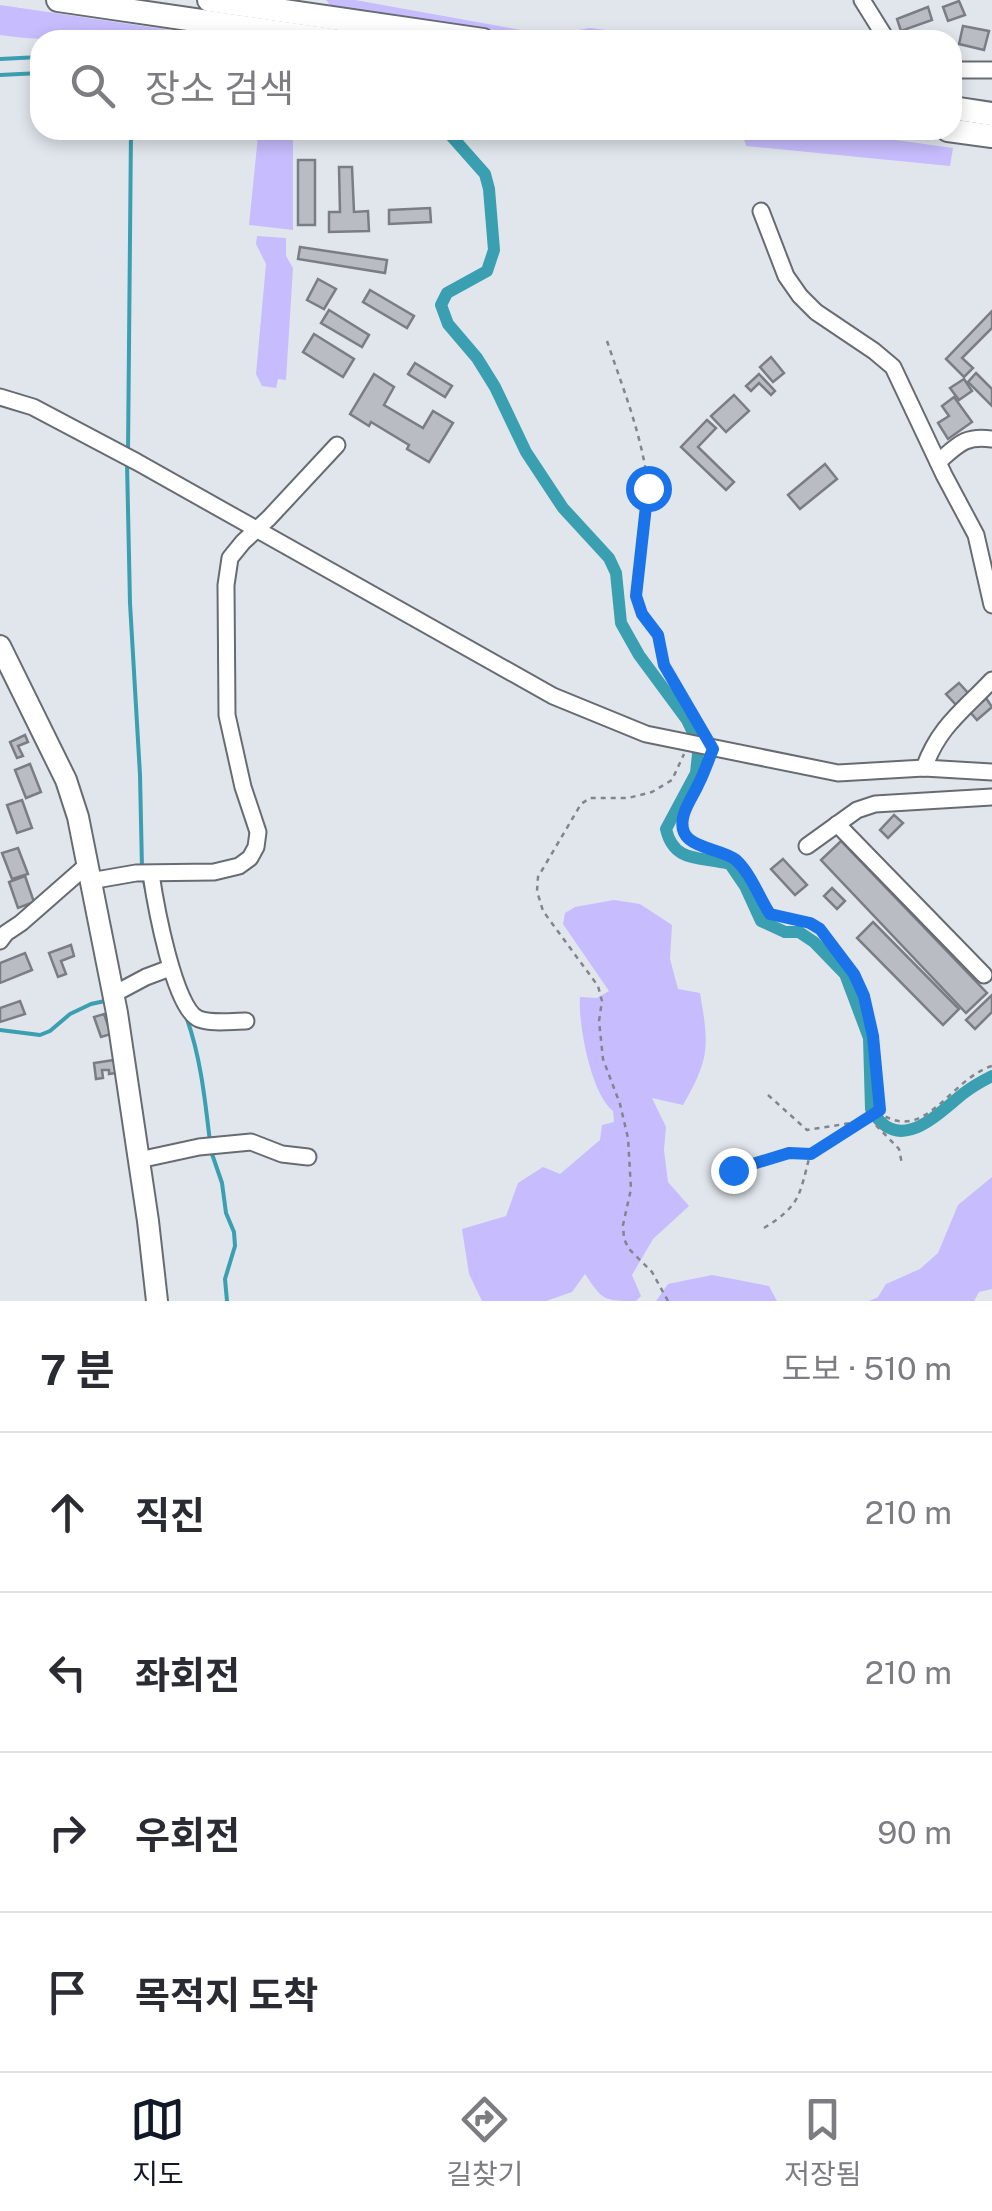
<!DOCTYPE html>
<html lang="ko">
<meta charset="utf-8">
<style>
:root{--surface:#fff;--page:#f7f7f7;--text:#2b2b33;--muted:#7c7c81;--line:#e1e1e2;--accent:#111827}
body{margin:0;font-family:"Public Sans","Noto Sans KR",sans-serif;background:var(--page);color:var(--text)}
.stop{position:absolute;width:30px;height:30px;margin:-22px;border:8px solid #1a73e8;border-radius:50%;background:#fff}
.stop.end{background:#1a73e8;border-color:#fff;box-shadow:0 2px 10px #0008}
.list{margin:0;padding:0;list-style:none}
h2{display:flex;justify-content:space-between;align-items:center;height:130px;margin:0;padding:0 40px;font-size:42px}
h2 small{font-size:32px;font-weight:400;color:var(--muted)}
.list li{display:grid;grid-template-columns:65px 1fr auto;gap:30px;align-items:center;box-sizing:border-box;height:160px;padding:0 40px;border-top:2px solid var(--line)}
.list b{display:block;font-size:38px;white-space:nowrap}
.list em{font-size:32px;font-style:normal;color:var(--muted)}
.icon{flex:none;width:55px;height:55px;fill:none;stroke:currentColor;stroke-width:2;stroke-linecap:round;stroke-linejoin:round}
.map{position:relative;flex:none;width:992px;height:1301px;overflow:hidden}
.search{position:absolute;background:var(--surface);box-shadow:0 5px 15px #0003;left:30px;right:30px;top:30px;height:110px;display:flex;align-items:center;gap:25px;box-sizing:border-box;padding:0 35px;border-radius:30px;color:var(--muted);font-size:38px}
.sheet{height:770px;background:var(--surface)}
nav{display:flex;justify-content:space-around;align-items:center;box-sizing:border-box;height:140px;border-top:2px solid var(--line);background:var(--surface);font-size:28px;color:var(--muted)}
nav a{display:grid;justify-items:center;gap:5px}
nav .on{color:var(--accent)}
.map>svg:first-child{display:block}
</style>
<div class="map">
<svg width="992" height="1301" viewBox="0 0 992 1301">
<rect width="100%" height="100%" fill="#e0e6ec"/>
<g fill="#c7bcfd">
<polygon points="326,0 355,0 549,35 590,28 674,38 676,40 562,40 331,6"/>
<path d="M 0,5 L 238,40 L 139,40 L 135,36 L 123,36 L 120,40 C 80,40 40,41 0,35 Z"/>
<polygon points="264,130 293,130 293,230 249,225 258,136"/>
<polygon points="741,130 824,130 953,148 950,166 746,146"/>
<polygon points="257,236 286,238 286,256 293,268 286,380 278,379 276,388 262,386 256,374 266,264 256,244"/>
<path d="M 614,900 L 640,904 L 672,925 L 670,959 L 678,989 L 700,993 C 709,1046 710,1058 683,1105 L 652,1098 L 666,1127 L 664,1150 L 668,1182 L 689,1206 L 653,1239 L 632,1275 L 641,1296 L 636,1301 C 604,1301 603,1301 585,1274 L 572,1292 L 546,1301 L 482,1301 L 469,1274 L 462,1229 L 506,1216 L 518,1183 L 543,1167 L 560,1174 L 600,1140 L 602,1125 L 614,1122 L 613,1111 C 591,1094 578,1024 580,997 L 597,998 L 609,991 L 563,924 L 565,913 L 575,907 Z"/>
<polygon points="992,1177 992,1289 979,1292 974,1301 869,1301 878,1297 886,1284 920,1269 938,1253 958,1205"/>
<polygon points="712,1275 769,1286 777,1301 656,1301 668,1284"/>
</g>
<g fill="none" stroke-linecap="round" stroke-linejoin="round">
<g stroke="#3a9fb0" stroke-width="4">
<polyline points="0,59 40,57"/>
<polyline points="0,75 40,73"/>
<polyline points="128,453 131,130"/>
<polyline points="127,463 130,603 140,775 142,868"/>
<polyline points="143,877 148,897"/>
<path d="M 187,1019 C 201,1059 205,1100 210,1142"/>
<polyline points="0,1030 40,1035 50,1031 70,1014 91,1004 105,1001"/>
<polyline points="211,1151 222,1183 226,1213 234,1232 235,1246 225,1279 227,1301"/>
</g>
<path stroke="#3a9fb0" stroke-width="12" d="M 446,130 L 485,174 L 489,189 L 494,250 L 487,271 L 447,293 L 441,305 L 448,324 L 477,358 L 495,387 L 526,452 L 563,508 L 609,558 L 616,573 L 621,623 L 639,655 L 687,720 L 695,737 L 698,754 L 696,773 L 666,829 C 674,864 701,856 730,864 L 745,886 L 761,921 L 785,932 L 799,932 L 814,942 L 845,974 L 869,1038 L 871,1109 C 899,1157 937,1114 964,1093 C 973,1086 982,1081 992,1076"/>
</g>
<g fill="#babcc3" stroke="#7b7d84" stroke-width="2.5">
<polygon points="959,1 965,15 948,21 943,7"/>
<polygon points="928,7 932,20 901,31 897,19"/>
<polygon points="963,26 989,31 984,50 959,44"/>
<rect x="298" y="160" width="17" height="65"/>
<polygon points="339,167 352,167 354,212 368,211 369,231 329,232 329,212 340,212"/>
<polygon points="430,208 431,222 389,224 389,210"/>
<polygon points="300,247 387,260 385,273 298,259"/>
<polygon points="318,279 336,289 324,309 307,300"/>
<polygon points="370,290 414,316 407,328 363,302"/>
<polygon points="329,310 369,335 362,347 321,323"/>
<polygon points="992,311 992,328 962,358 973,368 964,377 946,359"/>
<polygon points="314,334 354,359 343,377 303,352"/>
<polygon points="771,357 784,373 773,382 760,367"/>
<polygon points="415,363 452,386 445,397 408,374"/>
<polygon points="976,373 992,389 992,406 968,382"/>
<polygon points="374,374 394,387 384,405 423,428 433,411 453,423 429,462 407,449 409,445 371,422 369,426 350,414"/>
<polygon points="759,374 775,391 771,395 759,383 751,391 746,386"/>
<polygon points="964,379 972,391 959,400 950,388"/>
<polygon points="734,395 749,411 726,432 711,416"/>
<polygon points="954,397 972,422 948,439 938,423 949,416 942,406"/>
<polygon points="707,420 716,428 698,447 734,482 726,490 681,447"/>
<polygon points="825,464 837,479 800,509 788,495"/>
<polygon points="959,683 970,695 958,707 946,694"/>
<polygon points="986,698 992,707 977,720 970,712"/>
<polygon points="25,735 28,742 18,746 23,756 17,758 10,742"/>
<polygon points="30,764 41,792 26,798 15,770"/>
<polygon points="22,800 32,828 17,833 7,805"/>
<polygon points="894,815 903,823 888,838 880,830"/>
<polygon points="841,841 987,993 966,1013 821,860"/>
<polygon points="18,848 28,874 12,879 2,853"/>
<polygon points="783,859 807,885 795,895 771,869"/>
<polygon points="25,876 34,902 18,908 9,882"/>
<polygon points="832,888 845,901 837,909 824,896"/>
<polygon points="873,922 959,1009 943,1025 857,938"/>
<polygon points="71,945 74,956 61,961 66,974 58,977 49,953"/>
<polygon points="25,953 32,970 0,983 0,963"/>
<polygon points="992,995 992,1012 975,1029 966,1020"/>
<polygon points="20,1001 25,1014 0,1022 0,1008"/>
<polygon points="104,1014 111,1034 101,1037 94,1017"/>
<polygon points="114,1060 116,1073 109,1074 109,1070 102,1070 103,1078 96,1079 94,1063"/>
</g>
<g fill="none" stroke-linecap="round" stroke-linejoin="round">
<g stroke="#676c72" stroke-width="19">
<g id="minor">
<polyline points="862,0 887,40"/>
<polyline points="952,70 992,70"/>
<polyline points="761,211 786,276 800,296 816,312 874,351 893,367 944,475 976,535 992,605"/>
<polyline points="0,397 33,407 137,462 553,696 646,734 838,773 924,768 992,772"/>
<path d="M 938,462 C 958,445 965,435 992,439"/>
<path d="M 924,768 C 939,726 963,711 992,680"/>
<polyline points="837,824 984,975"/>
<polyline points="807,846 857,810 875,804 992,797"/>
<path d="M 151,874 C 155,901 174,1010 199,1019 C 212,1024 232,1021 246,1021"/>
<polyline points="90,881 136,873 214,872 239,866 250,858 256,847 258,832 243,787 227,715 226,585 230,558 243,542 269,518 337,445"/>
<polyline points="0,941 6,933 21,923 86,866"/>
<polyline points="114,994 146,977 170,968"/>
<polyline points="139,1160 199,1147 251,1142 282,1154 308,1157"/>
</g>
</g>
<g stroke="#676c72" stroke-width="24">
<polyline id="major" points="0,646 66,780 78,817 117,1013 148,1221 157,1301"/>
</g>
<g stroke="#676c72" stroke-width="26">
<g id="highway">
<polyline points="58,0 332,40"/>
<polyline points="209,0 483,40"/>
<polyline points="952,108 992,114"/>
<polyline points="948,130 992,136"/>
</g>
</g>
<g stroke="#82858a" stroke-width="2.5" stroke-dasharray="5 5" stroke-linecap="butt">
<path d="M 607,341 C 623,389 643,437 648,488 L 636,595 L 642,614 L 658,635 L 664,665 L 702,729"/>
<path d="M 709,759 L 683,814 C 681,858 719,841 739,864 C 752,878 760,898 770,914 C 784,918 802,919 815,926 C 824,931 830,941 836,949 C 856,974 868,1003 873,1034 C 877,1060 874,1087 880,1113 C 925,1145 951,1078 992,1066"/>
<polyline points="768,1095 807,1130 851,1123 854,1125"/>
<polyline points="869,1118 899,1149 902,1164"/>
<polyline points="733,1170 789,1153 811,1154 878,1111"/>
<path d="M 764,1228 C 801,1205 799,1196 810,1155"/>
<polyline points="668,1301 652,1272 629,1249 624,1239 623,1225 631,1189 628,1138 620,1104 603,1059 599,1021 602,1001 598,986 543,911 537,891 538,877 581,804 590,798 628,798 652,792 672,780 684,754"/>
</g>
<use href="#minor" stroke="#fff" stroke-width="15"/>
<use href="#major" stroke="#fff" stroke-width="20"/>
<use href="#highway" stroke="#fff" stroke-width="22"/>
</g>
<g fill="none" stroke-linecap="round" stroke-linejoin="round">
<path stroke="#1a73e8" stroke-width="12" d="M 648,488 L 636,596 L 642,614 L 658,635 L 664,665 L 713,749 C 708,761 704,774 698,785 C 694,794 687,804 684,814 C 673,850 719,846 736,860 C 751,874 759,897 770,914 L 810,923 L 820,929 L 854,974 L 864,996 L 873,1036 L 880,1110 L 811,1154 L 789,1153 L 733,1170"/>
</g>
</svg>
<div class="stop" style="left:648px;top:488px"></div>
<div class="stop end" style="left:733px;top:1170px"></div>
<div class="search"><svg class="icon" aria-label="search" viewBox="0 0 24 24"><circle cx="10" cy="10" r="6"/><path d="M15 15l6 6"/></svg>장소 검색</div>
</div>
<section class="sheet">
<h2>7 분<small>도보 · 510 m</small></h2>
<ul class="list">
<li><svg class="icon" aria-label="ahead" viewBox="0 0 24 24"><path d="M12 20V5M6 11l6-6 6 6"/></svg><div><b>직진</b></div><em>210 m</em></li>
<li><svg class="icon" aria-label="left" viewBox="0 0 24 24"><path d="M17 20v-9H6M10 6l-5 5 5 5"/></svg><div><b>좌회전</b></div><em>210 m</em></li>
<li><svg class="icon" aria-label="right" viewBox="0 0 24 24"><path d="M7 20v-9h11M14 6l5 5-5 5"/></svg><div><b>우회전</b></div><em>90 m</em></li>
<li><svg class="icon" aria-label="arrive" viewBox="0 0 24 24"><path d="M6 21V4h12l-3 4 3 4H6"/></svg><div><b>목적지 도착</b></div></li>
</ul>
</section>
<nav>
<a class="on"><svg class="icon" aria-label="map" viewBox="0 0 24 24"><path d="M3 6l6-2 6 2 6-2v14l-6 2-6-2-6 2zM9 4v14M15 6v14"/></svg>지도</a>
<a><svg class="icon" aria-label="directions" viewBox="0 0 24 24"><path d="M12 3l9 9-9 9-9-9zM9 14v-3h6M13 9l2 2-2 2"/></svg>길찾기</a>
<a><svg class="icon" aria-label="saved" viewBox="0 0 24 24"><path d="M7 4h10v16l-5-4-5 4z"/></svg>저장됨</a>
</nav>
